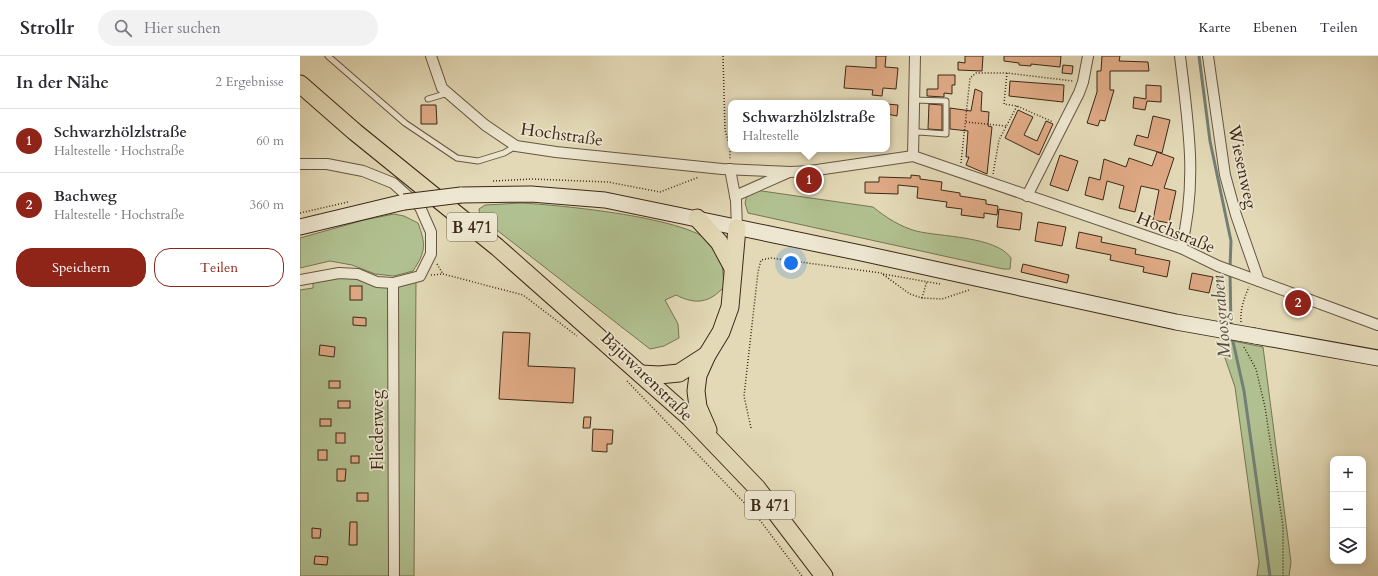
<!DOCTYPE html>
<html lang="de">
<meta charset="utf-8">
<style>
:root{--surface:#fff;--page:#f2f2f3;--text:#2b2b33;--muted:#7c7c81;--line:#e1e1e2;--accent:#8f2418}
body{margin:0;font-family:Cardo,serif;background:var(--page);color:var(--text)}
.controls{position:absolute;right:12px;bottom:12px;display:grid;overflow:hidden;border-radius:8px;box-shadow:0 2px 10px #0003}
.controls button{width:36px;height:36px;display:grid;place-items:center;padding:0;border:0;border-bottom:1px solid var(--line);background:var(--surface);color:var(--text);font:20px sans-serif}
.you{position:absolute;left:491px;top:207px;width:14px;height:14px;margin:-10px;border:3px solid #fff;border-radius:50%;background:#1a73e8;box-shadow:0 0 0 6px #1a73e833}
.badge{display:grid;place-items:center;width:26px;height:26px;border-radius:50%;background:var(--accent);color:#fff;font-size:13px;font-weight:700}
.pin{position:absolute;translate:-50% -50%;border:2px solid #fff;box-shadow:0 1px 4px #0006}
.popup{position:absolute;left:428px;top:44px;width:162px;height:52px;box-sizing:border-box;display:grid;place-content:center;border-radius:8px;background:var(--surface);filter:drop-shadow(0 1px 3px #0005);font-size:13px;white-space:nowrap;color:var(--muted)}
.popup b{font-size:15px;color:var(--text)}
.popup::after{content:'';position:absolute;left:50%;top:100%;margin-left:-8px;border:8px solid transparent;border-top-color:var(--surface)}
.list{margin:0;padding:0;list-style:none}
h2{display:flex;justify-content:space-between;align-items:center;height:52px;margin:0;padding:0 16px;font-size:17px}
h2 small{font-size:13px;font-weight:400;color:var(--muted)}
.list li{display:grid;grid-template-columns:26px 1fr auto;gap:12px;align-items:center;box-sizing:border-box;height:64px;padding:0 16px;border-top:1px solid var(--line)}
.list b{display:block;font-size:15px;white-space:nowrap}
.list p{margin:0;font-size:13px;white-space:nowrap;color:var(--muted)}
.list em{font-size:13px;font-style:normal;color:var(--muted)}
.actions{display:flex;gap:8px;padding:12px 16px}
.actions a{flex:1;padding:9px 0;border:1px solid var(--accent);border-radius:16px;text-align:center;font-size:14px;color:var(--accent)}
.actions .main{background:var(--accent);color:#fff}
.icon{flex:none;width:22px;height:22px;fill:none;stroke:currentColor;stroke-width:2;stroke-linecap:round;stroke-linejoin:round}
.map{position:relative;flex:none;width:1078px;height:520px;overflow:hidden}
header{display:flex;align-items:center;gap:24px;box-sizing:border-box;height:56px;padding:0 20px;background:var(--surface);border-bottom:1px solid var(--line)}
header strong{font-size:19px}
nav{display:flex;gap:22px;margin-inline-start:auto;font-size:14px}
.search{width:280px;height:36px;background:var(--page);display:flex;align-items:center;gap:10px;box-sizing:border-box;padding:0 14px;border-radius:22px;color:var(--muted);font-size:15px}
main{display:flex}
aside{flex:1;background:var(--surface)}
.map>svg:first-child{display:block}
</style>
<header>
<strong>Strollr</strong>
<div class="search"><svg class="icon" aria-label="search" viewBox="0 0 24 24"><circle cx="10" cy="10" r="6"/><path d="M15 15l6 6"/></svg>Hier suchen</div>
<nav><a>Karte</a><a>Ebenen</a><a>Teilen</a></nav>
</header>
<main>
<aside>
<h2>In der Nähe<small>2 Ergebnisse</small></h2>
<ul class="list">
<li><span class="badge">1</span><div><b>Schwarzhölzlstraße</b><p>Haltestelle · Hochstraße</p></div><em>60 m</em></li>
<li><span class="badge">2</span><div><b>Bachweg</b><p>Haltestelle · Hochstraße</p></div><em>360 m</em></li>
</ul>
<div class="actions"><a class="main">Speichern</a><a>Teilen</a></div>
</aside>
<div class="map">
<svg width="1078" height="520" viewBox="0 0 1078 520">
<rect width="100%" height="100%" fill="#e3d9b6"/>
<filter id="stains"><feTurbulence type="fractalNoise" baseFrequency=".005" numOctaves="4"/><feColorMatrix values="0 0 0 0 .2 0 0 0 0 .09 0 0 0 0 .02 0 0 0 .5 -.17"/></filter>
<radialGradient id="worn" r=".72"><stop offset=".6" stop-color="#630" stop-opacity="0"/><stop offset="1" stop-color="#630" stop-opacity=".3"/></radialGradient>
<g fill="#b1c090" stroke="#777454">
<path d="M 455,134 L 573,151 C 585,161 601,171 616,175 C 640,181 696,180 711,202 L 710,213 L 703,213 L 448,157 L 445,147 L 447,139 Z"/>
<path d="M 221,147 C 257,149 394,161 415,190 C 423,202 423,217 424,231 C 409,247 396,249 376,239 L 365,244 L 378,268 L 379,282 L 364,290 L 350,293 L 180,161 L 179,153 L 185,149 Z"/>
<path d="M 94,158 L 104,160 L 118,167 C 126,189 126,195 113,215 L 94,220 L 75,218 L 52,209 L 30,205 L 0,212 L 0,182 L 64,164 Z"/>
<polygon points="40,219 88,230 90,520 0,520 0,234 13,232 13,224"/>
<polygon points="116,224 114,520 97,520 97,229"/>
<polygon points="923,283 963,291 991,506 989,520 957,520 959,506 935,331 923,296"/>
</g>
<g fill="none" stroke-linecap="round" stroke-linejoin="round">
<g stroke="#737f76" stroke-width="3">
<polyline points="899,0 910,85 931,185 930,212"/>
<polyline points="930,217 931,271"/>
<polyline points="932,281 944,335 970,520"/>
</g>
</g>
<g fill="#dea984" stroke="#3d2917">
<polygon points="576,0 586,0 585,11 598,12 596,33 583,32 582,40 572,39 573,34 544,32 546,10 576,12"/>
<polygon points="665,0 683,0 682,15 658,14 658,6 665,7"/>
<polygon points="704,0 761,0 760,11 731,8 731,10 719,9 719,7 704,5"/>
<polygon points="802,0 820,0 819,5 848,6 849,15 810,15 810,34 814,34 805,65 800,64 798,70 787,67 797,36 797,15 801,15"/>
<polygon points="763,9 773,10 772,18 762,17"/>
<polygon points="638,19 655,19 655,29 652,29 652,38 644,37 644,41 627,40 627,33 638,33"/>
<polygon points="710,25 764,29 763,46 709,40"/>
<polygon points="846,29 861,30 861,46 847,45 845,54 833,52 834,41 846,43"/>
<polygon points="675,33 682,36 681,55 689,56 688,70 692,71 687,118 666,109 669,101 666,101 668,75 650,73 650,52 671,55"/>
<polygon points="587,48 598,49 597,60 587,58"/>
<polygon points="629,48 642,49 642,74 628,73"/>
<polygon points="121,49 136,49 137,68 121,68"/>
<polygon points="718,54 733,61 724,79 737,85 746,65 753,68 739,99 705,82"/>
<polygon points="853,60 870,64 862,97 834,89 837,79 848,82"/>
<polygon points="857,96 874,102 864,132 876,135 869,167 853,164 859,134 841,130 835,156 819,152 824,130 807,125 803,144 785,139 789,121 800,124 804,103 826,111 829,102 852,110"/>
<polygon points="760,99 778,105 768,135 750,129"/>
<polygon points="611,119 620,120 620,123 642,126 641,134 660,137 660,140 686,144 686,148 698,150 697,159 684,157 684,162 661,159 662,153 646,151 647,146 617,142 618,131 598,129 598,138 565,137 565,126 579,126 579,121 611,122"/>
<polygon points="699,153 722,157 720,174 697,171"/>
<polygon points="738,166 766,171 762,190 735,185"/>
<polygon points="779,176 802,181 801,186 836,193 835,198 870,205 867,221 843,216 844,211 810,204 811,199 776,192"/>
<polygon points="723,208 769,219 767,227 721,216"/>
<polygon points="892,217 913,221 909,237 889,233"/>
<rect x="50" y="230" width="12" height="14"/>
<polygon points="53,261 66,262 66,270 53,269"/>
<polygon points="203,276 230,277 228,310 275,312 273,347 199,343"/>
<polygon points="20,289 35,291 34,301 19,299"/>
<rect x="29" y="325" width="11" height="7"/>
<rect x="38" y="345" width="12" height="7"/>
<polygon points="284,361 291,361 290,372 283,372"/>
<rect x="20" y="363" width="11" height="7"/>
<polygon points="293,373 313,374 312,388 307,388 307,396 292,395"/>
<rect x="36" y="377" width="9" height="10"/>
<rect x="18" y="394" width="9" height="10"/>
<rect x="51" y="400" width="8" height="7"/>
<polygon points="37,413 46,413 45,425 37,425"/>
<rect x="57" y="437" width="11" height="8"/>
<polygon points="50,466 57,466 57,489 49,489"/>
<polygon points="12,472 21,473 20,482 12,482"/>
<polygon points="15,500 28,501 27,509 14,508"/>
</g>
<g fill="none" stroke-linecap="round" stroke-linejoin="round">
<g stroke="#66553f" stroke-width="7">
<g id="service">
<polyline points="28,0 105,67 157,102 178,105 204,97 216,90"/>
<polyline points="128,43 148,37"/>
<polyline points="613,78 619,76 646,78 646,45 614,44"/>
</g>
</g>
<g stroke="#66553f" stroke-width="12">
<g id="minor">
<polyline points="131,0 142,32 185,69 216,90 256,96 422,113 491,116 510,115 613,100 881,192 918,210 1078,269"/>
<path d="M 880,0 C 888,67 898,125 881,192"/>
<polyline points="908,0 925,119 936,159 959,225"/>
<polyline points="613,100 615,0"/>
<polyline points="0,108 27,108 63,115 93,127 120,151 131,176 131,198 120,220 93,227 77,226 58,218 39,217 0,224"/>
<polyline points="430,113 436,145 437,172"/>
<polyline points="435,140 487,117"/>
<polyline points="727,140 779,37 783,26 788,0"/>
<polyline points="93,227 94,520"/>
</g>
</g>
<g stroke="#3d2917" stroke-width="17">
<g id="secondary">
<polyline points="161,139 231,138 305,144 561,197 876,266 921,274"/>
<polyline points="0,171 104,146"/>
<polyline points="955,280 1078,302"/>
</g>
</g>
<g stroke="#3d2917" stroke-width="19">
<g id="trunk">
<polyline points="0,28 55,76 197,191 390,362 457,432 524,520"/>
<polyline points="397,162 419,186 433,212"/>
<polyline points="341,318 359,319 379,317 407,299"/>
<polyline points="408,374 398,351 396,335 398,319 407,299 421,276 430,251 437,172"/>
</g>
</g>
<g stroke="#3d2917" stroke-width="1.5" stroke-dasharray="1 2" stroke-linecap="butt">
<polyline points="423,0 425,74 430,91 430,103"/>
<polyline points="707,17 704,48 717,50 753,66"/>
<polyline points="666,66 706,70"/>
<polyline points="661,107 670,22 676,17 707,17 773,25"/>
<polyline points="693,118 699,84 717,50"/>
<polyline points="193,125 232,123 308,126 360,136 399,121"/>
<polyline points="0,157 48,146"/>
<polyline points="137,208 143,218"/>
<polyline points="583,218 640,228"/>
<polyline points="131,219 143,218 223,239 277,280"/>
<polyline points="622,242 627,225"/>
<path d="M 941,266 C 940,254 944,242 949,231"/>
<polyline points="944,291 956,313 965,351 983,470 983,520"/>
<polyline points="327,325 456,459 502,520"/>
<polyline points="451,372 444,340 458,216 461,204 471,202 581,217 610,238 622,242 642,243 669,234"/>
</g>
<use href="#service" stroke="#ede6d0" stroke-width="5"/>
<use href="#minor" stroke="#ede6d0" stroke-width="10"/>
<use href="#secondary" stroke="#ede6d0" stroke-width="15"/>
<use href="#trunk" stroke="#e3d9b6" stroke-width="17"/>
<g stroke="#3d2917" stroke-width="17" stroke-linecap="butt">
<g id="secondary-bridge">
<polyline points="104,146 161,139"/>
<polyline points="921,274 955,280"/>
</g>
</g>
<use href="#secondary-bridge" stroke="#ede6d0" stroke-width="15"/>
</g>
<g text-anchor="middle" stroke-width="3.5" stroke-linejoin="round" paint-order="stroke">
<g fill="#ede6d0" stroke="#72624e" stroke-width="1">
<rect x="147" y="157" width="50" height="28" rx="3"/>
<rect x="445" y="435" width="50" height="28" rx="3"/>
</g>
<g font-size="16" font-weight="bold" fill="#3d2917">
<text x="172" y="177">B 471</text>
<text x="470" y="455">B 471</text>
</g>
<g font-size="17" fill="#3d2917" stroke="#ede6d0">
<text transform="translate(262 78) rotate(8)" y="6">Hochstraße</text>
<text transform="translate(943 111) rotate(78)" y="6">Wiesenweg</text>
<text transform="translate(876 176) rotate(22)" y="6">Hochstraße</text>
<text transform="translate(347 320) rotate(44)" y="6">Bajuwarenstraße</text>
<text transform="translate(77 374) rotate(-90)" y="6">Fliederweg</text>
</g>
<g font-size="18" font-style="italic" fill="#544d3e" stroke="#ede6d0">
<text transform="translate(921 261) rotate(-95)" y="6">Moosgraben</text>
</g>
</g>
<rect width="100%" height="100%" filter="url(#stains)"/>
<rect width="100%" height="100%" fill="url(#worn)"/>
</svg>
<div class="controls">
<button>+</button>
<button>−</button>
<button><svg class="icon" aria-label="layers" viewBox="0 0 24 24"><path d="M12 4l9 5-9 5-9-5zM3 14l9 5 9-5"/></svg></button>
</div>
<div class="you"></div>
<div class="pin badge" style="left:509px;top:124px">1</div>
<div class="popup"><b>Schwarzhölzlstraße</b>Haltestelle</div>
<div class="pin badge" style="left:998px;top:247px">2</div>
</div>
</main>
